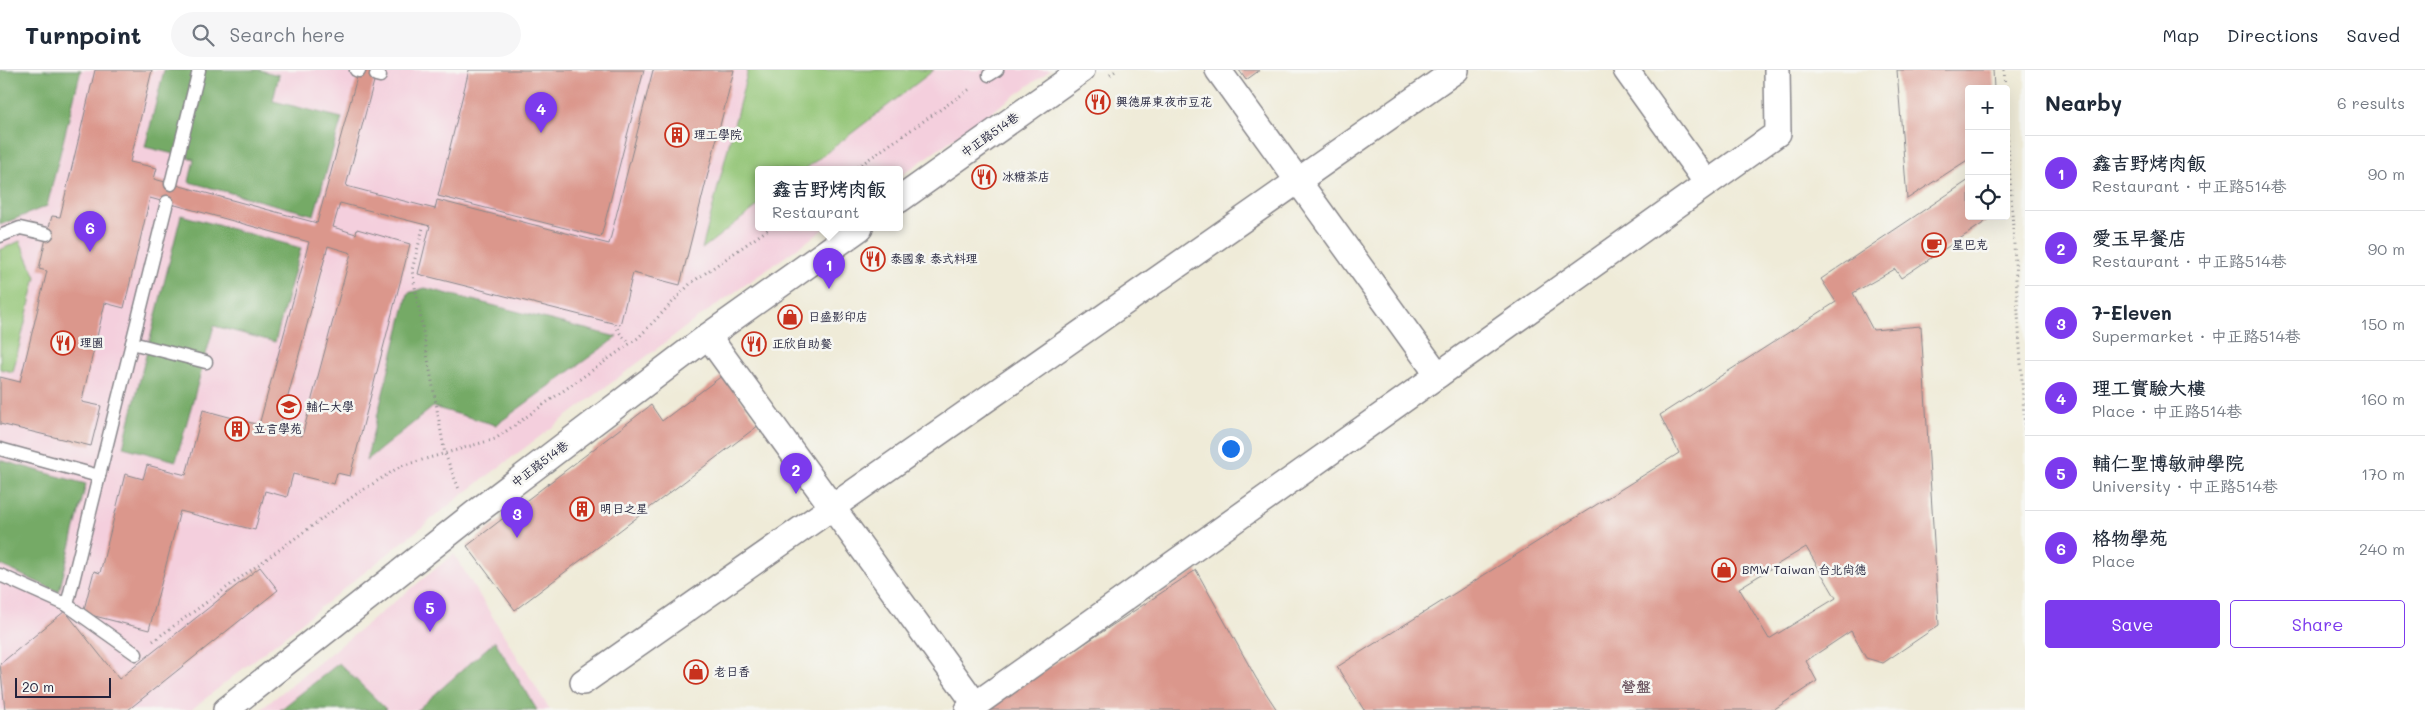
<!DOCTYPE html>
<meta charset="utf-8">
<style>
:root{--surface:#fff;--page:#f6f6f7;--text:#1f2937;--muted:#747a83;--line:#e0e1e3;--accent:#7c3aed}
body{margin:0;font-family:Mali,"LXGW WenKai TC",sans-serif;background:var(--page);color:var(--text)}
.controls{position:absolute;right:15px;top:15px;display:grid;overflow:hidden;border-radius:5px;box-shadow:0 5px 20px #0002}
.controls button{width:45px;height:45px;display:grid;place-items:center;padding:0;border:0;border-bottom:1px solid var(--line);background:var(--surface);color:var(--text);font:25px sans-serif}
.scale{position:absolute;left:15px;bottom:12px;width:96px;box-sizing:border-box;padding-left:5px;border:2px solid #22223b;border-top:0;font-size:14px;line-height:18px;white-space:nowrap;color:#22223b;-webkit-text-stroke:4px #f6f6f2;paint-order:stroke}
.you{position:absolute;left:1230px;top:378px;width:18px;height:18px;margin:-12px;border:4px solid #fff;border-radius:50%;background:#1a73e8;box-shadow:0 0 0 8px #1a73e833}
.badge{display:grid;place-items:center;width:32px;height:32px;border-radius:50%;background:var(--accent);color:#fff;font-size:16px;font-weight:700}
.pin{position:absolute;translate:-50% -41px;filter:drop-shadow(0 1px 2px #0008)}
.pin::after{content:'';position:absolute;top:26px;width:18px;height:15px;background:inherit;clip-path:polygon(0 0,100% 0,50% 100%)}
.popup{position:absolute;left:755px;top:96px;width:148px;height:65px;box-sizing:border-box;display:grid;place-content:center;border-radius:5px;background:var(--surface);filter:drop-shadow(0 1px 4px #0005);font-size:16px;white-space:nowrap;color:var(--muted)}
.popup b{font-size:19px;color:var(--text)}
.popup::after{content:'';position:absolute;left:50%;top:100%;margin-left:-10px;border:10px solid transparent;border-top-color:var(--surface)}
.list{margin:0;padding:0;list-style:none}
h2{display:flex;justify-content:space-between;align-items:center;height:65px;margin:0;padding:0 20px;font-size:21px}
h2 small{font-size:16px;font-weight:400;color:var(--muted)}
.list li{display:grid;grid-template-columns:32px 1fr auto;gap:15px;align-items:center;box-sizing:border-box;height:75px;padding:0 20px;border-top:1px solid var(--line)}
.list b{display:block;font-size:19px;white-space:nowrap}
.list p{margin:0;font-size:16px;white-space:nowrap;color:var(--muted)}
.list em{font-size:16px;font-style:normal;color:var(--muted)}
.actions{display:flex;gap:10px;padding:15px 20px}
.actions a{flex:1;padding:11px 0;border:1px solid var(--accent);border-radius:5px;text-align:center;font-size:18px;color:var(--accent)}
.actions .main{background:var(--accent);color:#fff}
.icon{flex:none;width:28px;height:28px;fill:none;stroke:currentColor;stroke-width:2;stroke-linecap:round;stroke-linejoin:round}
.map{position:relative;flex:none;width:2025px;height:640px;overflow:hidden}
header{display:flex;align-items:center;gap:30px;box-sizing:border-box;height:70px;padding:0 25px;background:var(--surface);border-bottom:1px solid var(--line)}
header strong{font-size:24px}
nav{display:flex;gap:28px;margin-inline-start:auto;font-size:18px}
.search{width:350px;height:45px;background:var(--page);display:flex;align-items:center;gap:12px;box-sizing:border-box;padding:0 18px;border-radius:28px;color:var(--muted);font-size:19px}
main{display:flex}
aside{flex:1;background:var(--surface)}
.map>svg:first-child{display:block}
</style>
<header>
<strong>Turnpoint</strong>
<div class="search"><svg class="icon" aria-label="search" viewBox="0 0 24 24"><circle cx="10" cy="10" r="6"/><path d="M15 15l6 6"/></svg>Search here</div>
<nav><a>Map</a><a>Directions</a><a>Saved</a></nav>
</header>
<main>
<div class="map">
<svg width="2025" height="640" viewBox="0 0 2025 640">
<rect width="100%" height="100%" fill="#f6f6f2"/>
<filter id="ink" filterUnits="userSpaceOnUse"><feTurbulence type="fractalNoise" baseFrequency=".02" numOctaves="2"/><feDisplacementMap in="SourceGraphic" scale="10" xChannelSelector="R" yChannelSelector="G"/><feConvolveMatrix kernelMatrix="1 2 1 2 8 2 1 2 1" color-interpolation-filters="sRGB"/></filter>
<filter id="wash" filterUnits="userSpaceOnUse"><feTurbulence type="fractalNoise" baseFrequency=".0096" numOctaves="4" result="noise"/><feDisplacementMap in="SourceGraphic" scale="20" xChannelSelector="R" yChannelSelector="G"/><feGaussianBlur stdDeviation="1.12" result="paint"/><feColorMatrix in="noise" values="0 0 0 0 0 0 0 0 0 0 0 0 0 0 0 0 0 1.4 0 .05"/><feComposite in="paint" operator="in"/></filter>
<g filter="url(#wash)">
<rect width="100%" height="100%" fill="#efebd8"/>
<g fill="#f4cfdd">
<polygon points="0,0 1051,0 899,107 899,100 759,100 759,158 826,158 695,250 462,425 191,640 0,640"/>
<polygon points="454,484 550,640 260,640"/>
</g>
<g fill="#92c474" stroke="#5a7358">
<polygon points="748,0 934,0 804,100 759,100 759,135 702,179"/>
<polygon points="20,171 36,207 13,302 0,299 0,180"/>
</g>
<g fill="#75aa66" stroke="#4c6650">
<polygon points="0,0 81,0 47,136 0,155"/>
<polygon points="164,0 259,0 279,5 273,31 342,48 314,145 189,112 194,89 145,77"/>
<polygon points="181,145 301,178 275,272 214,256 176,391 123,377"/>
<polygon points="425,218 617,267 496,355 433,337 366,391 408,223"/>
<polygon points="0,390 86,414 59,522 0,495"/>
<polygon points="495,571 537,640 417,640"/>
<polygon points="339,593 387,640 280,640"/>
</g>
<g id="blocks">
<g fill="#db978c" fill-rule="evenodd">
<path d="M 95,0 L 152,0 L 130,92 L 157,98 L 154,109 L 317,153 L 359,0 L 377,0 L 346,116 L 435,139 L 437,130 L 609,174 L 653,0 L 734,0 L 680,215 L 633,203 L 620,255 L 418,204 L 430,156 L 340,133 L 333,157 L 356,164 L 357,159 L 410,174 L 350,406 L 337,403 L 334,414 L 293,404 L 287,427 L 265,421 L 255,460 L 180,441 L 149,560 L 83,543 L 94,501 L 100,503 L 125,404 L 143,409 L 147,395 L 186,405 L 203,340 L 259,355 L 309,172 L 150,128 L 124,238 L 105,233 L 84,321 L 82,332 L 101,336 L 91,376 L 0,354 L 0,307 L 20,312 L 47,201 L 39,199 L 47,164 L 52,146 L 60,147 ZM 328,176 L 351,183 L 302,366 L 279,360 Z"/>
<polygon points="469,0 644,0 601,167 438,126"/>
<polygon points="1239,0 1260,0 1246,10"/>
<polygon points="1897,0 1993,0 1994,19 1969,19 1969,89 1907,129"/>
<path d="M 1969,110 L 1969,146 L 1994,146 L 1901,208 L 1895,199 L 1853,223 L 1873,260 L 1921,256 L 1939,555 L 1883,593 L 1866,588 L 1851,561 L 1806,591 L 1817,611 L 1773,640 L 1364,640 L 1337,597 L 1679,383 L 1660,345 L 1836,232 L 1821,209 ZM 1806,477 L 1836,528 L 1769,569 L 1739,518 Z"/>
<polygon points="723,305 759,355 515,540 467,476 651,335 662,351"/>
<polygon points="260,497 278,520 128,640 5,640 0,594 65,541 119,609"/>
<polygon points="1196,500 1256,608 1277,640 984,640"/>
</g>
</g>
</g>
<g filter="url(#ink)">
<use href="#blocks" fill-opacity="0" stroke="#88868a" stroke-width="1"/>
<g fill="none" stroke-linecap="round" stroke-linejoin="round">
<g stroke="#88868a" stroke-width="15">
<g id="lane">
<polyline points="356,0 359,1"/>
<polyline points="376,5 380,6"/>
<polyline points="989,5 997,0"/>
<polyline points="171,114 199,0"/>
<polyline points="0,166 20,158 47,164"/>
<polyline points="132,273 206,292"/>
<polyline points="0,379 99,406 167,132"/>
<polyline points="0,505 67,535 136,584"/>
<polyline points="67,535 99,406"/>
</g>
</g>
<g stroke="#88868a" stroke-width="28">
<g id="street">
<polyline points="1218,0 1438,305"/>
<polyline points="1626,0 1707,113"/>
<polyline points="899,130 1082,0"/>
<polyline points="708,266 976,635"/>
<polyline points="583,612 1456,0"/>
<polyline points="226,640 475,443 708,266 860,158"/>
<polyline points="968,640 1778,63 1777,0"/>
</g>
</g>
<g stroke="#88868a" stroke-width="3" stroke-dasharray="1 4" stroke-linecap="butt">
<polyline points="2004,0 2005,19"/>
<polyline points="1110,5 1117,0"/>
<polyline points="2006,39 2025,362"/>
<polyline points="853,100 970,19"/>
<polyline points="424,154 412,200 445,384 459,419"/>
<polyline points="615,254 620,263 630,273"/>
<polyline points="153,571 355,425 401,396 495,369 638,268 691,213 770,158"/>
</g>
<use href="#lane" stroke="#fff" stroke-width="12"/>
<use href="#street" stroke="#fff" stroke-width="25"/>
</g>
</g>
<defs>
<g id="restaurant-ring" transform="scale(1.25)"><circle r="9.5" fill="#f6f6f2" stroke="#c8321e" stroke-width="1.5"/><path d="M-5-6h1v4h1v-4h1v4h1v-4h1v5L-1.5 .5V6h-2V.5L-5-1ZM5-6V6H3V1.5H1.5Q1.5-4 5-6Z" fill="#c8321e"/></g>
<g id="building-ring" transform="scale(1.25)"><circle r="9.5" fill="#f6f6f2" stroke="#c8321e" stroke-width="1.5"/><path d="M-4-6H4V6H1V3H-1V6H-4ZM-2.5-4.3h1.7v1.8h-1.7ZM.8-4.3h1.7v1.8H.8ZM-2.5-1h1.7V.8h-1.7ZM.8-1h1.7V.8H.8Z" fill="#c8321e"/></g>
<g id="cafe-ring" transform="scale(1.25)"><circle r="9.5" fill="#f6f6f2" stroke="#c8321e" stroke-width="1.5"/><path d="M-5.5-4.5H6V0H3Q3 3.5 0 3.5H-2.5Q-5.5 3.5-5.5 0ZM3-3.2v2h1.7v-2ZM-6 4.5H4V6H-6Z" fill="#c8321e"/></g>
<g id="shop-ring" transform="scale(1.25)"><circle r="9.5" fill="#f6f6f2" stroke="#c8321e" stroke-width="1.5"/><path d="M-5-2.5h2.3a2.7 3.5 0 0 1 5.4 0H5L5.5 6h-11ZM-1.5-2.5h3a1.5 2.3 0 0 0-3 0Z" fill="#c8321e"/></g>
<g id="university-ring" transform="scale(1.25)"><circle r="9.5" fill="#f6f6f2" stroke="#c8321e" stroke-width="1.5"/><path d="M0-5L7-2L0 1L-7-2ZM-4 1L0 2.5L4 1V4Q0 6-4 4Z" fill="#c8321e"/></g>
</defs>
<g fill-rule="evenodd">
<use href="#restaurant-ring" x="1098" y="32"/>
<use href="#building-ring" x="677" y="65"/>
<use href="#restaurant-ring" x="984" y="107"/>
<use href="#cafe-ring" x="1934" y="175"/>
<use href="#restaurant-ring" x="873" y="189"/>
<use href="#shop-ring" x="790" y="247"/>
<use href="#restaurant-ring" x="63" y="273"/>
<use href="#restaurant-ring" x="754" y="274"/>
<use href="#university-ring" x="289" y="337"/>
<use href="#building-ring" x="237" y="359"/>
<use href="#building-ring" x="582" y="439"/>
<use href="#shop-ring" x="1724" y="500"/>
<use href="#shop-ring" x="696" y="602"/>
</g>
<g text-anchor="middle" stroke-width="5" stroke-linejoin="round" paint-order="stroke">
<g font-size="12" fill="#22223b" stroke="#f6f6f2" text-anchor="start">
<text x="1116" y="36">興德屏東夜市豆花</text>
<text x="694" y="69">理工學院</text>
<text x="1002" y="111">冰糖茶店</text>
<text x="1952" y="179">星巴克</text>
<text x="890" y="193">泰國象 泰式料理</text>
<text x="808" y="251">日盛影印店</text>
<text x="80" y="277">理園</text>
<text x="772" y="278">正欣自助餐</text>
<text x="306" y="341">輔仁大學</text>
<text x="254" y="363">立言學苑</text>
<text x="600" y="443">明日之星</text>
<text x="1742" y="504">BMW Taiwan 台北尚德</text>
<text x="714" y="606">老日香</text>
</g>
<g font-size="12" fill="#22223b" stroke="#f6f6f2">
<text transform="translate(990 65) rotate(-35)" y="4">中正路514巷</text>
<text transform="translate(540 394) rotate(-37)" y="4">中正路514巷</text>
</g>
<g font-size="15" font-weight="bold" fill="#634b57" stroke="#f6f6f2">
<text x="1636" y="622">營盤</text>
</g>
</g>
</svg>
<div class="controls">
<button>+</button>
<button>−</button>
<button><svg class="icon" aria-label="locate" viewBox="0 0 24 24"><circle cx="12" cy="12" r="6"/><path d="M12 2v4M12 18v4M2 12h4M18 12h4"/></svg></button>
</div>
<div class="scale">20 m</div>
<div class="you"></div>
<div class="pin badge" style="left:829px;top:219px">1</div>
<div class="popup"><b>鑫吉野烤肉飯</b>Restaurant</div>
<div class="pin badge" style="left:796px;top:424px">2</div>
<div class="pin badge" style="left:517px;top:468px">3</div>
<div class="pin badge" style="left:541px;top:63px">4</div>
<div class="pin badge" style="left:430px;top:562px">5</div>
<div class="pin badge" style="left:90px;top:182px">6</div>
</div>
<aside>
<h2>Nearby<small>6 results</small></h2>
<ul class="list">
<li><span class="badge">1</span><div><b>鑫吉野烤肉飯</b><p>Restaurant · 中正路514巷</p></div><em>90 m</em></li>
<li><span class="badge">2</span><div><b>愛玉早餐店</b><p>Restaurant · 中正路514巷</p></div><em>90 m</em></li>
<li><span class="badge">3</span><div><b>7-Eleven</b><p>Supermarket · 中正路514巷</p></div><em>150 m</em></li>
<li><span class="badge">4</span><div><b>理工實驗大樓</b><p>Place · 中正路514巷</p></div><em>160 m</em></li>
<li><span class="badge">5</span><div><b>輔仁聖博敏神學院</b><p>University · 中正路514巷</p></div><em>170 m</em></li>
<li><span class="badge">6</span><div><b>格物學苑</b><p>Place</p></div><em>240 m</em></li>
</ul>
<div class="actions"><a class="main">Save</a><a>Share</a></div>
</aside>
</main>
